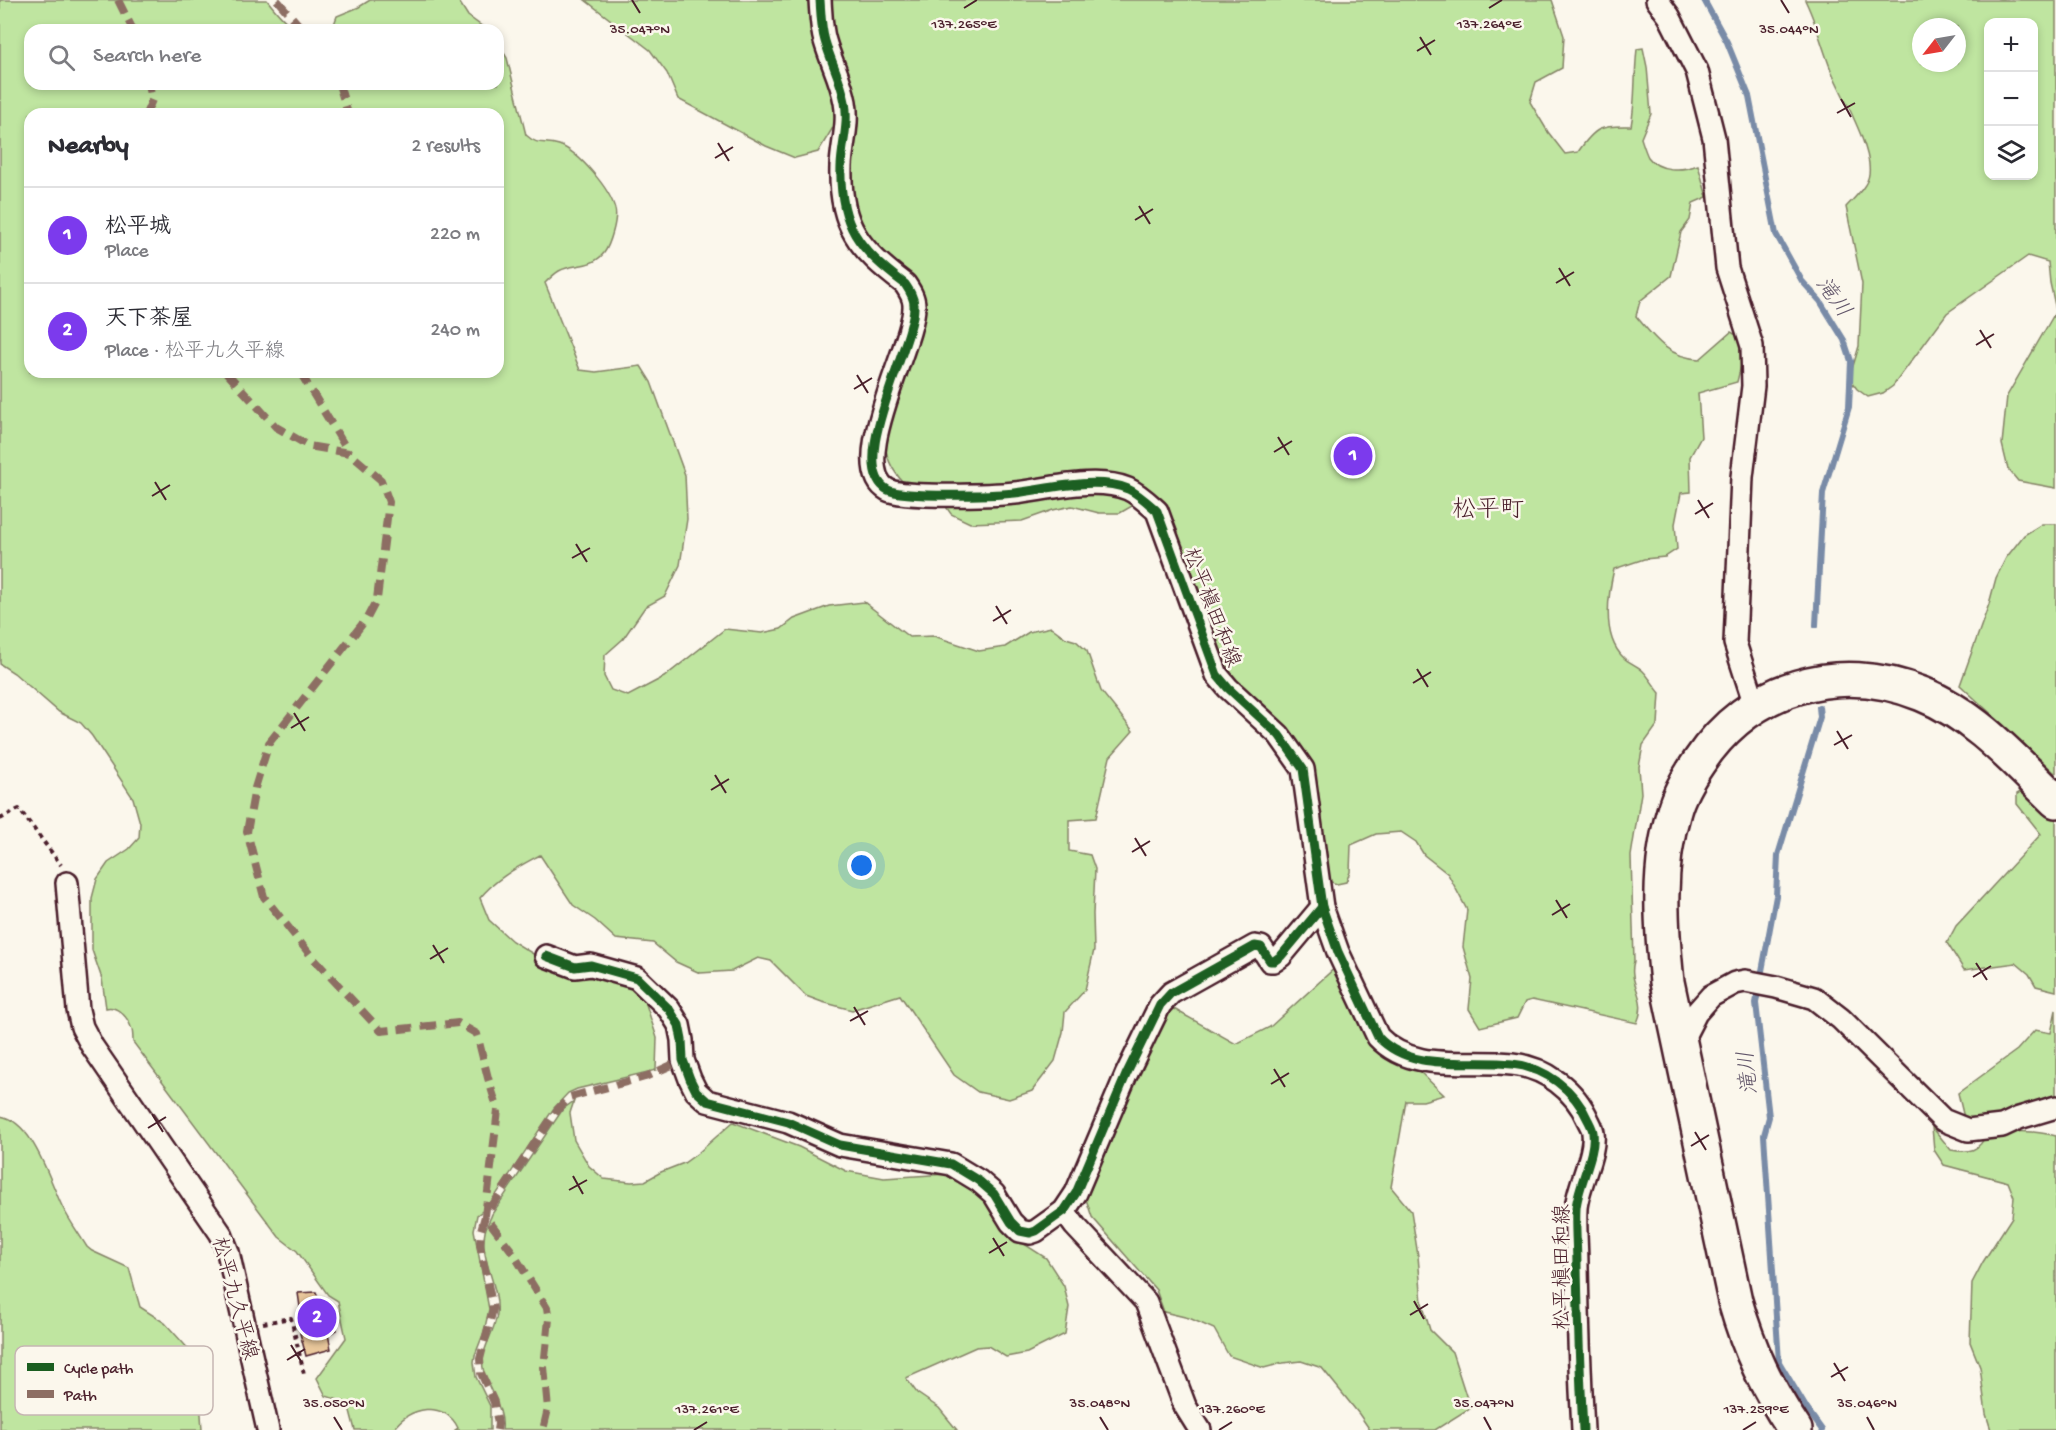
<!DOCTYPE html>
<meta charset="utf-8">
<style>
:root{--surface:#fff;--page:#f2f2f3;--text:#2b2b33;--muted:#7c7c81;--line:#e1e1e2;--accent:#7c3aed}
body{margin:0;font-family:"Gochi Hand","Klee One",sans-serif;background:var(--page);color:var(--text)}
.controls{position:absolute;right:18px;top:18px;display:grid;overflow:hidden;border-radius:12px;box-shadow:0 3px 9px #0003}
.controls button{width:54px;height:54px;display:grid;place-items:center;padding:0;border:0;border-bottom:2px solid var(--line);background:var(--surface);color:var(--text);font:30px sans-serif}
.compass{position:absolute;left:1912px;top:18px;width:54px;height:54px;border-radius:50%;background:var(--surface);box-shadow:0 3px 9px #0003;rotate:239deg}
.you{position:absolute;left:862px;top:866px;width:21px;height:21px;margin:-15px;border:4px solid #fff;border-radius:50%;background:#1a73e8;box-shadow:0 0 0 9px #1a73e833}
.badge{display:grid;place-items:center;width:39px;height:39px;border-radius:50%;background:var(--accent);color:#fff;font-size:20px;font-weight:700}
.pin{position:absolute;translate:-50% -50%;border:3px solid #fff;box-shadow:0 2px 6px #0006}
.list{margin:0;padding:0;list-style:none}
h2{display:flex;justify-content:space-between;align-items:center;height:78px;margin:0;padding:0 24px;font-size:26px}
h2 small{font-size:20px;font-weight:400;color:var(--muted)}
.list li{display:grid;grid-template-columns:39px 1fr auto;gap:18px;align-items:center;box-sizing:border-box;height:96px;padding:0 24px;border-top:2px solid var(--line)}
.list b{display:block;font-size:22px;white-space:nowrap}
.list p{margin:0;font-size:20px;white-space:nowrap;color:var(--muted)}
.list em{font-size:20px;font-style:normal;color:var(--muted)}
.icon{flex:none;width:33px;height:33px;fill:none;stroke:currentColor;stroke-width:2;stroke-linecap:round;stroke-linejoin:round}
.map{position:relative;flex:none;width:2056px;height:1430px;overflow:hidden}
.search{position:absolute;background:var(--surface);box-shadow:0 3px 9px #0003;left:24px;top:24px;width:480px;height:66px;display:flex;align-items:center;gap:15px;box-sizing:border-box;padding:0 21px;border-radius:18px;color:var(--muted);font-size:22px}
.panel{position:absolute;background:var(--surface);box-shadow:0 3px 9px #0003;left:24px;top:108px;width:480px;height:270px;border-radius:18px}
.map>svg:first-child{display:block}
</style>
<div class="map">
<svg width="2056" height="1430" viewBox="0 0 2056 1430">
<rect width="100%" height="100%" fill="#fbf7ec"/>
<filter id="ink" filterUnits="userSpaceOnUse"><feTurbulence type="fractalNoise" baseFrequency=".0167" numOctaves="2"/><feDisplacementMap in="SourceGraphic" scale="12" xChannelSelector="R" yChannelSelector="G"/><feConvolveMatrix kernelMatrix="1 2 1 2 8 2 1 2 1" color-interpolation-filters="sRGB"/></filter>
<g filter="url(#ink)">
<g fill="#bfe5a0" stroke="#848266" stroke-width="1.5" fill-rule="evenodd">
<path d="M 0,0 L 267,0 C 277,12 287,27 303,30 L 30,30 L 30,84 L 498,84 L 498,43 L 507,58 L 526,135 C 539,147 544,140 559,145 C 579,152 610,189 615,209 C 618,219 610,245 604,253 C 590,270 574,262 559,271 C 554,274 549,279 545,283 L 580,370 L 596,372 L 641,366 L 651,382 L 685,475 L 687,519 L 680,565 L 665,596 L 645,607 L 623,639 L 605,655 L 604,676 L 611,690 L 628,696 L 664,677 L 725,629 L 762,633 L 781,629 L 794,619 L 829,606 L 864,602 L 909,637 L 934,636 L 979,651 L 1005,647 L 1029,632 L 1051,627 L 1066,638 L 1076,641 L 1087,651 L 1101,691 L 1133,731 L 1110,757 L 1096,818 L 1069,820 L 1069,851 L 1090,855 L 1095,869 L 1093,914 L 1094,950 L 1085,990 L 1065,1012 L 1063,1032 L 1055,1061 L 1032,1091 L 1009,1099 L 978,1092 L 954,1075 L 900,995 L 852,1010 L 822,1002 L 806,996 L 771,961 L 758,958 L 732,971 L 700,973 L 676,962 L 653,943 L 616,939 L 595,920 L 573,905 L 540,855 C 518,867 496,878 480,898 L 489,920 L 512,941 L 543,960 L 626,984 L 645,1001 L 657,1038 L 656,1070 L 577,1089 L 568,1093 L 554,1108 L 488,1207 L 477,1215 L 474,1230 L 489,1309 L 484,1332 L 475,1355 L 474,1362 L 476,1377 L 490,1406 L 490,1430 L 455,1430 L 458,1428 C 445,1400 408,1406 393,1430 L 355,1430 L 348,1403 L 326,1396 L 317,1378 L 346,1338 L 338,1301 L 328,1295 L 297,1251 L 279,1237 L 133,1042 C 133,1038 133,1031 131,1027 C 127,1016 116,1005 106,1008 L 102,979 L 92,950 L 92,898 L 97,879 L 108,863 L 129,849 L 139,838 L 140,823 L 133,798 L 92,736 L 81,723 L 59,712 L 14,673 L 0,664 ZM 30,114 L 498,114 L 498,372 L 30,372 Z"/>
<polygon points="370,0 458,0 468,16 487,30 332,30 337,16 359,7"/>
<polygon points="585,0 814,0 833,77 837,121 818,152 795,158 766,146 678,99 667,73 650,50"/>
<path d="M 825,0 L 1552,0 L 1564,36 L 1562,68 L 1536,82 L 1530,102 L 1548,132 L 1565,154 L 1578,152 C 1595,127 1601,125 1631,126 C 1636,100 1634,75 1637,49 L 1643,48 L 1647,67 L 1651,114 L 1641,138 C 1643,144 1645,151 1648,157 C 1659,172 1682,171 1698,165 L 1707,197 L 1693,203 L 1690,220 L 1681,232 L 1671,276 L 1640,301 L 1636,316 C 1655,339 1669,358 1700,359 L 1731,332 L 1740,337 L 1744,353 L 1737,382 L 1698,393 L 1701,437 L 1690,457 L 1691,492 L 1681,493 L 1675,524 L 1677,549 L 1665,557 L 1644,559 L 1614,569 C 1608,595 1601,637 1624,658 C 1629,663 1637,665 1643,671 C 1649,677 1654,686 1660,693 L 1658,724 L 1643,745 L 1639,767 L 1641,793 L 1631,856 L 1634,961 C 1627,985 1649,997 1637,1023 L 1532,1000 L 1525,1002 L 1517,1018 L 1480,1027 L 1469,1009 L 1472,979 L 1463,947 L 1467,910 L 1448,874 L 1424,855 L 1416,842 L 1401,832 L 1376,834 L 1351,845 L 1350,872 L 1346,882 L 1337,884 L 1322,879 L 1317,851 L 1322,815 L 1317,796 L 1231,683 L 1136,485 L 999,488 L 907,487 C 889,467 886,458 883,431 L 921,325 L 858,233 Z"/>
<path d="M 1805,0 L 2056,0 L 2056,310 L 2050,283 L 2048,262 L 2028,256 L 1947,313 L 1893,386 L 1883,393 L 1868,397 L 1857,389 L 1851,381 L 1851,373 L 1859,346 L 1862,284 L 1846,207 C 1854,198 1868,186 1869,174 C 1873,149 1841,94 1831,70 C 1822,47 1816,22 1805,0 ZM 2034,22 L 2034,176 L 1988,176 L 1988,22 ZM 1921,27 L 1957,27 L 1957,63 L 1921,63 Z"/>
<polygon points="2056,311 2056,488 2018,481 2008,469 2002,444 2007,396"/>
<polygon points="1091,489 1139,502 1120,513 1099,513 1072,506 1053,510 1022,521 970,523 951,514 942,501"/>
<polygon points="2042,524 2056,524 2056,774 1960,685 1989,604 1996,578 2006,558 2024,535"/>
<polygon points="2024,790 2056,816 2056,991 2036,986 2029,974 2016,963 1964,970 1947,943 1956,926 2041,834 2017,804 2017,794"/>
<polygon points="1337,966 1395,1058 1419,1071 1444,1095 1423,1101 1406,1101 1391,1187 1411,1211 1418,1256 1422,1303 1430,1330 1452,1352 1470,1408 1435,1430 1370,1430 1359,1414 1322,1368 1301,1361 1283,1363 1264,1368 1229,1356 1214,1329 1189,1318 1164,1312 1156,1290 1092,1217 1085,1196 1158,1022 1172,1008 1236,1044 1270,1027"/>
<path d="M 2056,1010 L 2056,1102 C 2030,1110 1991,1127 1964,1118 L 1958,1093 L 2017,1050 L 2035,1030 L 2051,1033 Z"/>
<path d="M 574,1101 L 570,1113 L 574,1140 L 589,1166 L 604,1179 L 631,1182 L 645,1181 L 661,1172 L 684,1163 L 698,1153 L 733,1122 L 799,1147 L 846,1171 L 884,1178 L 947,1174 L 971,1187 L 994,1203 L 1021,1242 L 1046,1258 L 1064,1286 L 1069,1307 L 1065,1334 L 1027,1353 L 1006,1357 L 988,1346 L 976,1347 L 906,1378 L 917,1393 L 939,1408 L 957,1430 L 502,1430 C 505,1406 486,1390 483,1368 C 480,1350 495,1332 497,1314 C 500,1286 479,1259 485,1232 C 486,1226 490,1220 492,1214 L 563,1109 Z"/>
<path d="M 0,1116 C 33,1121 49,1179 62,1206 C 69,1220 79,1234 87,1247 L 92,1251 L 129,1268 L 140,1307 L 165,1323 L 193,1354 L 199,1383 L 202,1430 L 0,1430 Z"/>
<path d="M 1932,1127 L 1951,1150 C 1969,1153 1979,1152 1987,1133 C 2010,1131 2033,1130 2056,1136 L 2056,1430 L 1991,1430 L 1986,1414 L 1980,1367 L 1970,1342 L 1972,1283 L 1983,1262 L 2012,1217 L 2014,1197 L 2008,1182 L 1944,1165 L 1934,1150 Z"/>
</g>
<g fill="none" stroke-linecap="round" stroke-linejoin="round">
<g stroke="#798ba7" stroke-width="6">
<polyline points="1704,0 1727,42 1749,96 1776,234 1802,281 1820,301 1844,340 1851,361 1849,407 1823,493 1816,625"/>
<polyline points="1819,707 1820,717 1778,855 1776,896 1756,1003 1769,1117 1764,1135 1779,1362 1807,1409 1822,1430"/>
</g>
</g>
<polygon fill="#e9c79b" stroke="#4a1f2b" stroke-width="1.5" points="316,1292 323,1308 330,1307 337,1330 328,1334 331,1349 306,1356 300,1333 303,1328 298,1293"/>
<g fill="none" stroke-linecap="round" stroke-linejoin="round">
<g stroke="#4a1f2b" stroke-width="26">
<g id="street">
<path d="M 820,0 C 821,14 821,28 825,41 C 831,62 841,80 845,102 C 849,124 842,144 841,166 C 839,226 859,249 905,284 C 909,290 914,297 914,305 C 916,342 844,466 888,490 C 902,498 996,495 1015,493 C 1049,489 1096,476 1128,489 C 1139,494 1148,503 1157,511 L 1217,675 L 1228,688 L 1279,735 L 1303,769 L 1322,907 L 1338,952 L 1378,1037 C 1412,1073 1467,1059 1512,1064 C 1545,1067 1575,1090 1588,1120 C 1590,1124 1593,1129 1593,1133 C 1596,1154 1578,1185 1576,1208 C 1575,1227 1577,1247 1577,1267 C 1578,1321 1580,1376 1583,1430"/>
<polyline points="1657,0 1669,16 1697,71 1714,138 1727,268 1752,346 1753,386 1742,477 1735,643 1755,705"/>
<polyline points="67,883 78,1010 82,1027 92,1046 221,1234 228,1252 268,1430"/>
<polyline points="546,956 575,967 591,965 637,978 669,1009 679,1025 682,1040 683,1060 690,1079 696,1091 707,1101 788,1122 840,1145 951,1164 979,1181 994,1194 1011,1222 1020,1231 1030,1233 1036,1231 1064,1211 1076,1193 1126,1075 1160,1005 1171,993 1255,946 1261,947 1270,961 1274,961 1281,956 1322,907"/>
<polyline points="1680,1044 1696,1013 1711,996 1735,983 1745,981 1776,987 1814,998 1841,1019 1943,1120 1968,1130 2002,1126 2019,1118 2056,1107"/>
<polyline points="1064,1211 1075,1226 1146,1302 1185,1406 1200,1430"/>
</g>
</g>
<g stroke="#4a1f2b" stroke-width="38">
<path id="highway" d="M 1795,1430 C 1767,1388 1749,1350 1735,1301 L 1667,982 C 1661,925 1657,867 1674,811 C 1679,793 1688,778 1699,762 C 1749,687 1837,660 1922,694 C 1975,715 2016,762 2056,801"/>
</g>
<g stroke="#4a1f2b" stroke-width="4" stroke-dasharray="4.5 4.5" stroke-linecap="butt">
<polyline points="0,819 19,809 61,865"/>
<polyline points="263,1323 291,1318 304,1374"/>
</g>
<use href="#street" stroke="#fbf7ec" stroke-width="21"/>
<use href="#highway" stroke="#fbf7ec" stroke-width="33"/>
<g stroke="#8d6e63" stroke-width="8" stroke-dasharray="15 8" stroke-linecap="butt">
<polyline points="118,0 133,30"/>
<polyline points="277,0 303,30"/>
<polyline points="339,84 348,114"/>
<polyline points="146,114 152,100 149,84"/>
<polyline points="226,372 276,427 309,446 349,453 381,480 389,502 377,599 367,618 269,743 255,788 247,832 264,897 312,957 381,1031 458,1023 477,1034 488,1078 498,1110 485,1216 511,1250 547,1308 549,1319 544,1367 548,1409 543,1430"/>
<polyline points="300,372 349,453"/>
<polyline points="497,1430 498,1424 494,1402 481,1373 480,1359 493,1309 483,1260 480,1245 481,1230 485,1216 558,1109 570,1097 645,1077 683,1060"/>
</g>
<g stroke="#fbf7ec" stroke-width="13">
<g id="cycleway">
<path d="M 820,0 C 821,14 821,28 825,41 C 831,62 841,80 845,102 C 849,124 842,144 841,166 C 839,226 859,249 905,284 C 909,290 914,297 914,305 C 916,342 844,466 888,490 C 902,498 996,495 1015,493 C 1049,489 1096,476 1128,489 C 1139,494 1148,503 1157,511 L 1217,675 L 1228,688 L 1279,735 L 1303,769 L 1322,907 L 1338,952 L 1378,1037 C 1412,1073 1467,1059 1512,1064 C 1545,1067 1575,1090 1588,1120 C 1590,1124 1593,1129 1593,1133 C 1596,1154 1578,1185 1576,1208 C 1575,1227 1577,1247 1577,1267 C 1578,1321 1580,1376 1583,1430"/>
<polyline points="546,956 575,967 591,965 637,978 669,1009 679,1025 682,1040 683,1060 690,1079 696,1091 707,1101 788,1122 840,1145 951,1164 979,1181 994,1194 1011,1222 1020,1231 1030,1233 1036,1231 1064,1211 1076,1193 1126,1075 1160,1005 1171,993 1255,946 1261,947 1270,961 1274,961 1281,956 1322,907"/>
</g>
</g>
<use href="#cycleway" stroke="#1b5e20" stroke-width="9"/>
</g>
</g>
<path fill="none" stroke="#4a1f2b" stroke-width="2" d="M 632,0 L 640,13M 1781,0 L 1789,13M 964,8 L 977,0M 1489,8 L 1502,0M 1420,37 L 1431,55M 1417,51 L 1435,40M 1841,99 L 1851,117M 1837,113 L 1855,103M 718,143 L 729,161M 715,158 L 733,147M 1139,206 L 1150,224M 1135,220 L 1153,209M 1559,268 L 1570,286M 1556,283 L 1574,272M 1980,330 L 1991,348M 1976,345 L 1994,334M 857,375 L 868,393M 854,389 L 872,378M 1278,437 L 1289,455M 1274,452 L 1292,441M 155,482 L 166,500M 152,496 L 170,485M 1698,500 L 1709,518M 1695,514 L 1713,503M 576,544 L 587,562M 572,558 L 590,548M 996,606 L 1007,624M 993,621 L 1011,610M 1417,669 L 1428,687M 1413,683 L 1431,672M 294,713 L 305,731M 291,728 L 309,717M 1837,731 L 1848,749M 1834,745 L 1852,735M 715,775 L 726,793M 711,790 L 729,779M 1135,838 L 1146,856M 1132,852 L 1150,841M 1556,900 L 1567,918M 1552,915 L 1570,904M 433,945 L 444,963M 430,959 L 448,948M 1976,963 L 1987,980M 1973,977 L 1991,966M 854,1007 L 865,1025M 850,1021 L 868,1011M 1274,1069 L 1285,1087M 1271,1084 L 1289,1073M 152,1114 L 163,1132M 148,1128 L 166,1117M 1695,1132 L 1706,1150M 1691,1146 L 1709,1135M 573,1176 L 583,1194M 569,1190 L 587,1180M 993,1238 L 1004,1256M 989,1253 L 1007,1242M 1414,1301 L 1424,1319M 1410,1315 L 1428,1304M 291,1345 L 302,1363M 287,1360 L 305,1349M 1834,1363 L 1845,1381M 1831,1377 L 1848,1367M 334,1417 L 342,1430M 1100,1417 L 1108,1430M 1484,1417 L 1491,1430M 1867,1417 L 1874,1430M 694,1430 L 707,1422M 1219,1430 L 1232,1422M 1743,1430 L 1756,1422"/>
<g text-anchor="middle" stroke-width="5" stroke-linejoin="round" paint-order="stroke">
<g font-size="21" fill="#4a1f2b" stroke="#fbf7ec">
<text transform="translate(1213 607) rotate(69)" y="7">松平槇田和線</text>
<text transform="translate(1561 1267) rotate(-90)" y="7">松平槇田和線</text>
<text transform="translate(236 1298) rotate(75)" y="7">松平九久平線</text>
</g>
<g font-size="22" font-style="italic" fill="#615569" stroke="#fbf7ec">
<text transform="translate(1835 296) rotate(54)" y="8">滝川</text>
<text transform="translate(1746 1073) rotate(-96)" y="8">滝川</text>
</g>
<g font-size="24" fill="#4a1f2b" stroke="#fbf7ec">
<text x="1488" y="516">松平町</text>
</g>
</g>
<rect x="15" y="1346" width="198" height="69" rx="9" fill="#fbf7ec" stroke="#c6b6b2" stroke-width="1.5"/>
<rect x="27" y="1363" width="27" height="8" fill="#1b5e20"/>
<rect x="27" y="1390" width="27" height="8" fill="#8d6e63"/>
<g font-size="16" fill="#4a1f2b">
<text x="64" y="1373">Cycle path</text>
<text x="64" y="1400">Path</text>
</g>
<g font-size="15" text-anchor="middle" fill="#4a1f2b" stroke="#fbf7ec" stroke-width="5" stroke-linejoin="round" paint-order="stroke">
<text x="964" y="28">137.265°E</text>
<text x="1489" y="28">137.264°E</text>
<text x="1789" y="33">35.044°N</text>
<text x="640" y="33">35.047°N</text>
<text x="334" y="1407">35.050°N</text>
<text x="1100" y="1407">35.048°N</text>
<text x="1484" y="1407">35.047°N</text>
<text x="1867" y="1407">35.046°N</text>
<text x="707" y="1413">137.261°E</text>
<text x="1232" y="1413">137.260°E</text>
<text x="1756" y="1413">137.259°E</text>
</g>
</svg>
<div class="controls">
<button>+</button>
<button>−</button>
<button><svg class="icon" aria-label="layers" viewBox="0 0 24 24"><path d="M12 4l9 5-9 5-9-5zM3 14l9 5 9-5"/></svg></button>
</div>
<svg class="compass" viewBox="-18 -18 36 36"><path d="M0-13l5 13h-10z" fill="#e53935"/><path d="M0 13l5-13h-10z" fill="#7c7c81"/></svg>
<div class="you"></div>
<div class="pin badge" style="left:1353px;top:456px">1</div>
<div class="pin badge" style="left:317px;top:1318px">2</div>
<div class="search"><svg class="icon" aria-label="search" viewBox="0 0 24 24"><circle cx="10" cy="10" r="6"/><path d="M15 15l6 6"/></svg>Search here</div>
<section class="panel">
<h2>Nearby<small>2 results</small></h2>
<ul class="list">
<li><span class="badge">1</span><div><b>松平城</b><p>Place</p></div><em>220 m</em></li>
<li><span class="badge">2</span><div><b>天下茶屋</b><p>Place · 松平九久平線</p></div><em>240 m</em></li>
</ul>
</section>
</div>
